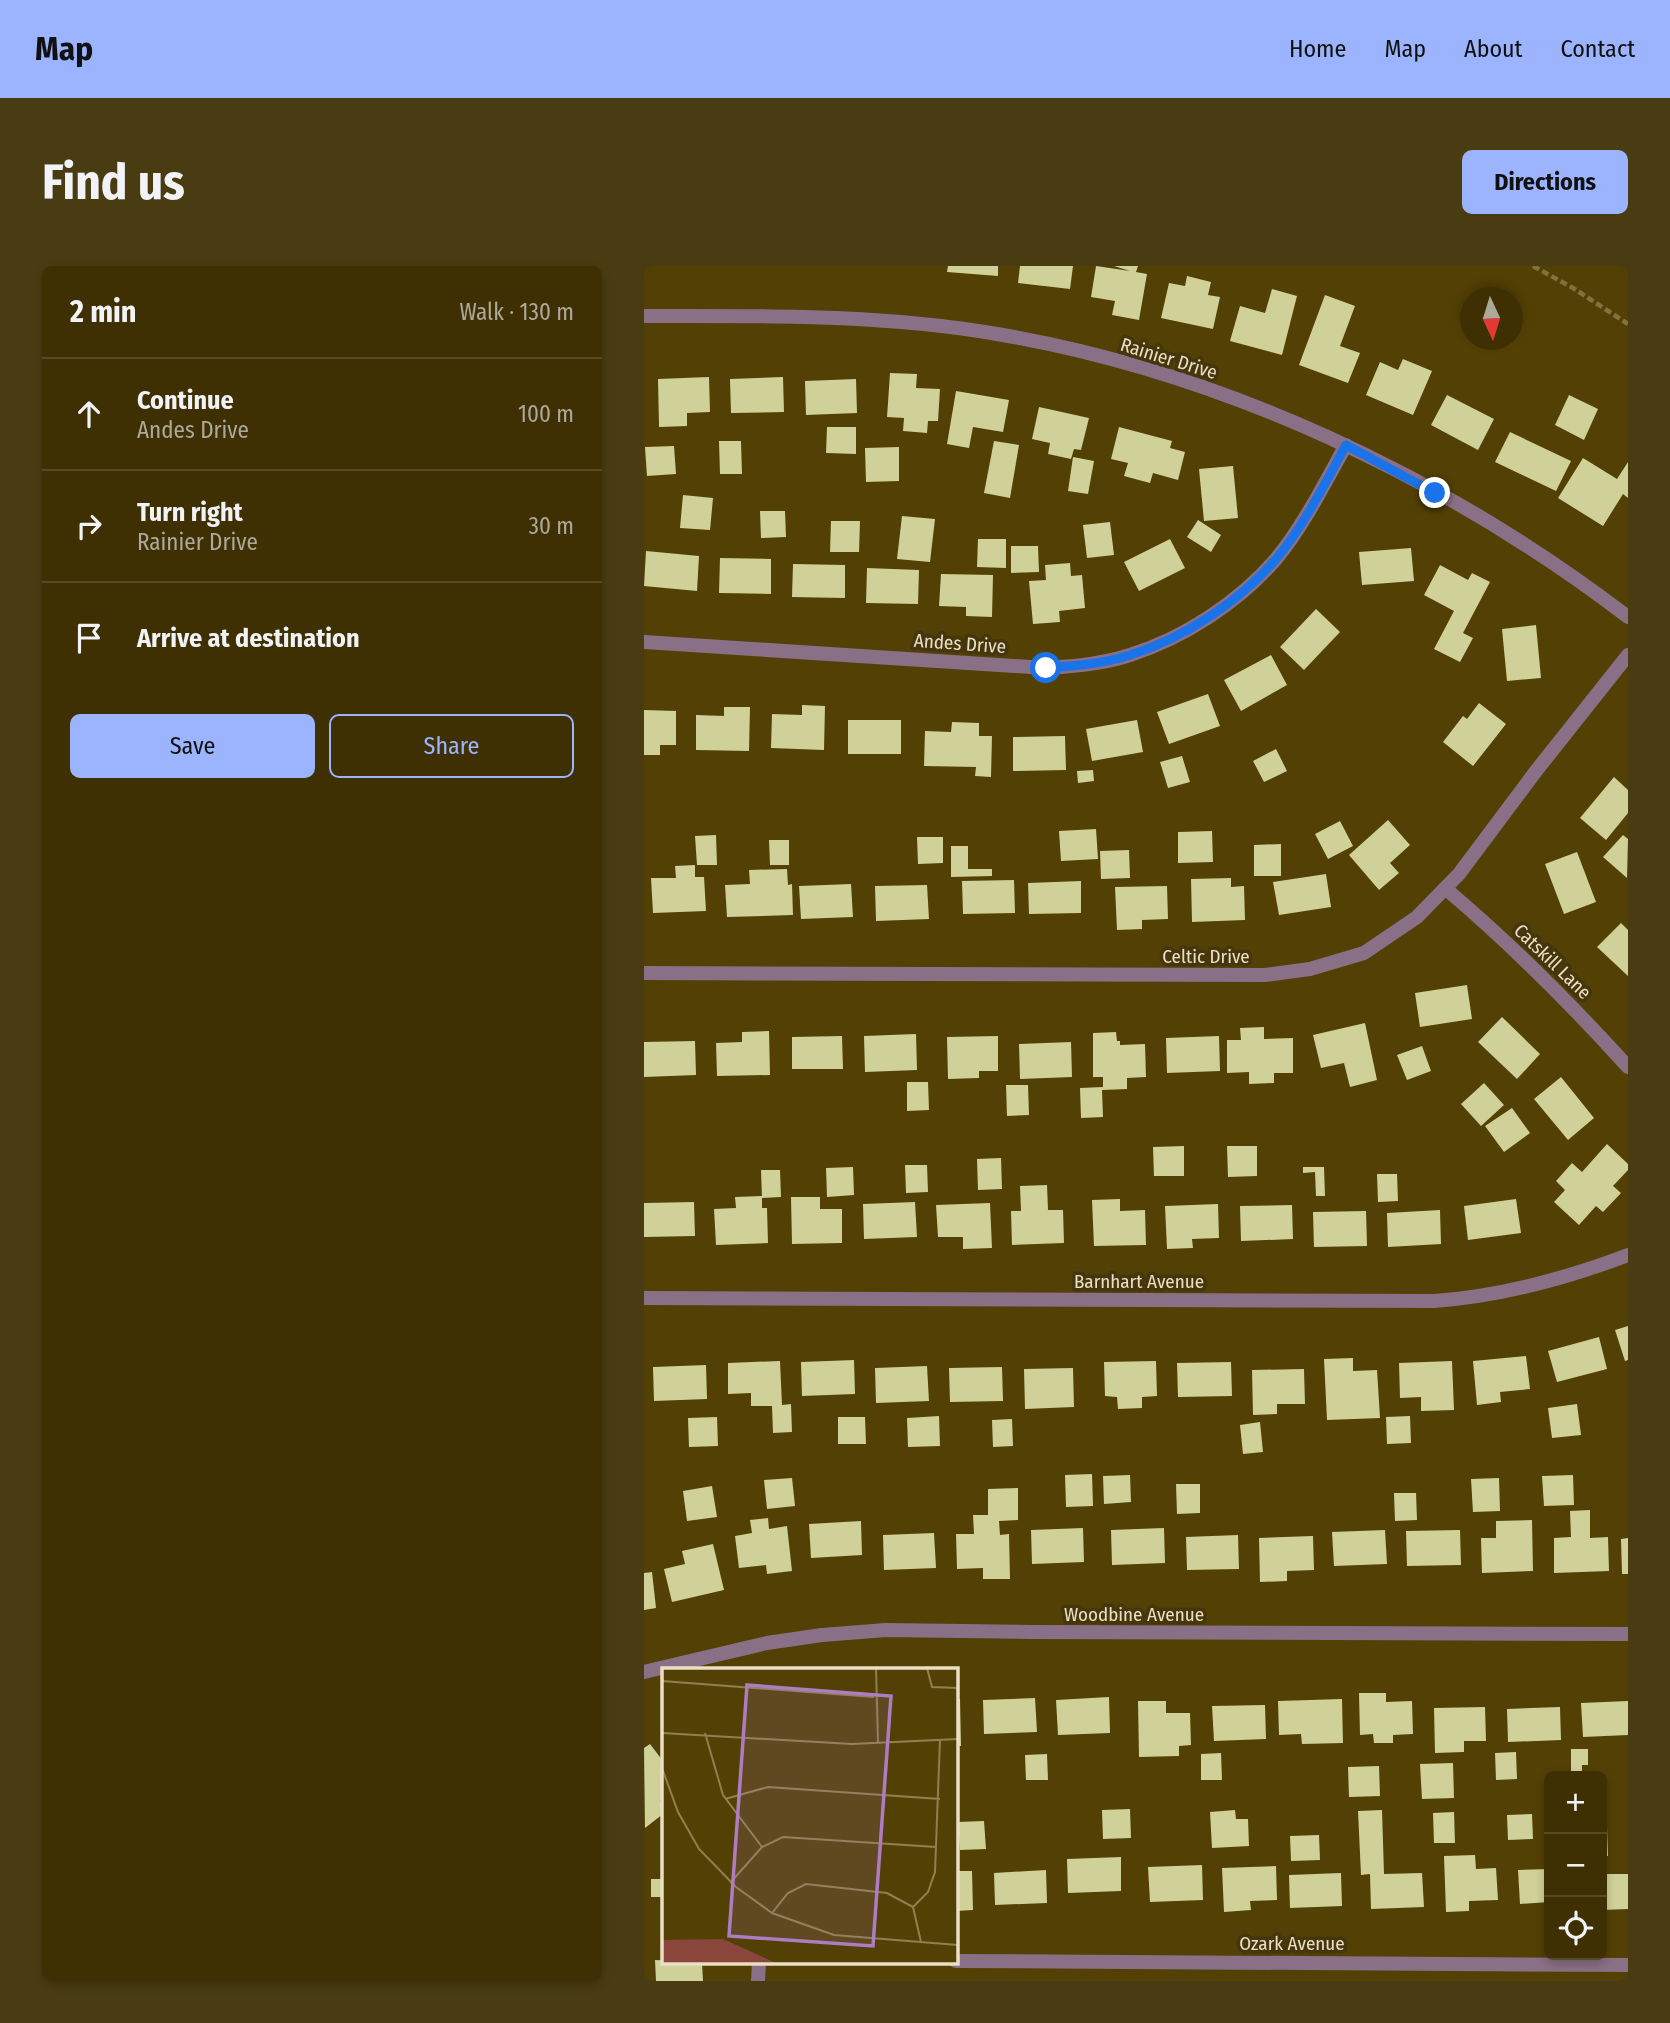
<!DOCTYPE html>
<meta charset="utf-8">
<style>
:root{--surface:#3e3003;--page:#493c12;--text:#f1f3f6;--muted:#ada99a;--line:#574b25;--accent:#9bb4fd}
body{margin:0;font-family:"Fira Sans Condensed",sans-serif;background:var(--page);color:var(--text)}
.controls{position:absolute;right:21px;bottom:21px;display:grid;overflow:hidden;border-radius:10px;box-shadow:0 4px 10px #0003}
.controls button{width:63px;height:63px;display:grid;place-items:center;padding:0;border:0;border-bottom:2px solid var(--line);background:var(--surface);color:var(--text);font:35px sans-serif}
.compass{position:absolute;left:816px;top:21px;width:63px;height:63px;border-radius:50%;background:var(--surface);box-shadow:0 4px 10px #0003;rotate:176deg}
.stop{position:absolute;width:21px;height:21px;margin:-16px;border:5px solid #1a73e8;border-radius:50%;background:#fff}
.stop.end{background:#1a73e8;border-color:#fff;box-shadow:0 2px 7px #0008}
.list{margin:0;padding:0;list-style:none}
h2{display:flex;justify-content:space-between;align-items:center;height:91px;margin:0;padding:0 28px;font-size:30px}
h2 small{font-size:23px;font-weight:400;color:var(--muted)}
.list li{display:grid;grid-template-columns:46px 1fr auto;gap:21px;align-items:center;box-sizing:border-box;height:112px;padding:0 28px;border-top:2px solid var(--line)}
.list b{display:block;font-size:26px;white-space:nowrap}
.list p{margin:0;font-size:23px;white-space:nowrap;color:var(--muted)}
.list em{font-size:23px;font-style:normal;color:var(--muted)}
.actions{display:flex;gap:14px;padding:21px 28px}
.actions a{flex:1;padding:16px 0;border:2px solid var(--accent);border-radius:10px;text-align:center;font-size:24px;color:var(--accent)}
.actions .main{background:var(--accent);color:#111}
.icon{flex:none;width:38px;height:38px;fill:none;stroke:currentColor;stroke-width:2;stroke-linecap:round;stroke-linejoin:round}
.map{position:relative;flex:none;width:984px;height:1715px;overflow:hidden;border-radius:10px}
header{display:flex;align-items:center;gap:42px;box-sizing:border-box;height:98px;padding:0 35px;background:var(--accent);color:#111}
header strong{font-size:33px}
nav{display:flex;gap:38px;margin-inline-start:auto;font-size:24px}
.intro{display:flex;align-items:center;justify-content:space-between;box-sizing:border-box;height:168px;padding:0 42px}
h1{margin:0;font-size:49px}
.button{padding:18px 32px;border-radius:10px;background:var(--accent);color:#111;font-size:24px;font-weight:700}
main{display:flex;gap:42px;padding:0 42px}
aside{flex:1;background:var(--surface);border-radius:10px;box-shadow:0 4px 10px #0003}
.map>svg:first-child{display:block}
</style>
<header>
<strong>Map</strong>
<nav><a>Home</a><a>Map</a><a>About</a><a>Contact</a></nav>
</header>
<div class="intro"><h1>Find us</h1><a class="button">Directions</a></div>
<main>
<aside>
<h2>2 min<small>Walk · 130 m</small></h2>
<ul class="list">
<li><svg class="icon" aria-label="ahead" viewBox="0 0 24 24"><path d="M12 20V5M6 11l6-6 6 6"/></svg><div><b>Continue</b><p>Andes Drive</p></div><em>100 m</em></li>
<li><svg class="icon" aria-label="right" viewBox="0 0 24 24"><path d="M7 20v-9h11M14 6l5 5-5 5"/></svg><div><b>Turn right</b><p>Rainier Drive</p></div><em>30 m</em></li>
<li><svg class="icon" aria-label="arrive" viewBox="0 0 24 24"><path d="M6 21V4h12l-3 4 3 4H6"/></svg><div><b>Arrive at destination</b></div></li>
</ul>
<div class="actions"><a class="main">Save</a><a>Share</a></div>
</aside>
<div class="map">
<svg width="984" height="1715" viewBox="0 0 984 1715">
<rect width="100%" height="100%" fill="#534004"/>
<g fill="#cfd198">
<polygon points="304,0 354,0 354,10 303,6"/>
<polygon points="376,0 429,0 426,23 374,17"/>
<polygon points="452,0 486,5 470,0 494,0 492,6 503,8 495,54 468,49 471,35 447,31"/>
<polygon points="543,10 567,16 564,29 576,31 569,63 517,52 525,17 541,20"/>
<polygon points="628,23 653,30 638,89 586,75 596,40 621,47"/>
<polygon points="681,29 711,40 696,80 716,87 704,117 655,99"/>
<polygon points="759,93 788,105 769,149 722,129 736,96 754,104"/>
<polygon points="246,107 273,108 272,122 296,123 294,155 284,155 283,167 259,165 260,152 243,151"/>
<polygon points="65,111 66,146 43,147 43,160 15,161 14,113"/>
<polygon points="139,111 140,146 87,147 86,113"/>
<polygon points="212,113 213,147 162,149 161,115"/>
<polygon points="312,125 365,134 359,166 329,161 325,182 303,178"/>
<polygon points="803,129 850,153 834,184 787,159"/>
<polygon points="925,129 954,143 940,174 911,159"/>
<polygon points="395,141 445,152 437,184 430,183 427,193 404,188 406,177 388,173"/>
<polygon points="183,161 212,161 212,188 182,187"/>
<polygon points="475,161 528,175 526,182 541,186 534,214 509,207 506,217 480,210 484,197 467,193"/>
<polygon points="866,166 927,195 912,225 851,196"/>
<polygon points="75,175 97,175 98,208 76,208"/>
<polygon points="350,175 375,179 366,232 340,227"/>
<polygon points="30,180 32,208 3,210 1,181"/>
<polygon points="255,181 255,215 222,216 221,182"/>
<polygon points="429,191 450,195 444,228 424,225"/>
<polygon points="939,192 973,213 984,196 984,232 979,228 959,260 914,232"/>
<polygon points="589,200 594,252 560,255 555,203"/>
<polygon points="39,229 69,232 66,264 36,262"/>
<polygon points="116,245 141,245 142,271 117,272"/>
<polygon points="258,250 291,253 286,296 253,293"/>
<polygon points="554,254 577,269 567,286 543,271"/>
<polygon points="187,255 216,255 215,286 186,286"/>
<polygon points="466,256 470,289 443,292 439,259"/>
<polygon points="334,273 362,273 362,302 333,301"/>
<polygon points="526,273 541,302 495,325 480,296"/>
<polygon points="367,280 394,280 395,306 367,307"/>
<polygon points="767,282 770,315 718,319 715,286"/>
<polygon points="2,285 55,290 53,325 0,320"/>
<polygon points="76,292 127,293 127,328 75,327"/>
<polygon points="426,297 427,310 438,309 441,342 415,345 416,356 389,358 385,315 402,314 401,299"/>
<polygon points="149,298 201,299 201,332 148,331"/>
<polygon points="796,299 824,314 828,307 846,316 819,367 829,372 816,396 790,383 810,345 780,329"/>
<polygon points="223,302 275,304 274,338 222,337"/>
<polygon points="297,308 349,309 348,351 322,350 322,341 295,340"/>
<polygon points="672,343 696,366 660,404 636,381"/>
<polygon points="892,359 897,412 863,415 858,363"/>
<polygon points="627,389 643,419 597,445 580,414"/>
<polygon points="564,428 576,460 525,478 513,446"/>
<polygon points="835,437 862,458 829,500 799,476 819,450 823,453"/>
<polygon points="158,439 181,440 180,484 127,482 128,448 158,449"/>
<polygon points="80,441 106,441 105,485 52,484 52,449 80,450"/>
<polygon points="0,444 32,445 32,479 16,479 16,489 0,489"/>
<rect x="204" y="454" width="53" height="34"/>
<polygon points="493,454 499,486 448,495 442,463"/>
<polygon points="308,456 335,457 335,470 348,470 347,511 331,510 332,501 280,500 281,465 307,466"/>
<polygon points="421,470 422,504 369,505 369,471"/>
<polygon points="632,483 643,505 620,516 609,495"/>
<polygon points="538,490 546,516 524,522 516,496"/>
<polygon points="449,504 450,515 434,517 433,505"/>
<polygon points="970,511 984,524 984,547 962,574 936,552"/>
<polygon points="744,554 766,579 746,597 755,607 735,624 705,589"/>
<polygon points="696,555 709,580 684,593 671,568"/>
<polygon points="452,563 454,593 417,595 415,565"/>
<polygon points="568,565 569,596 534,597 534,566"/>
<polygon points="72,569 73,599 53,599 51,570"/>
<polygon points="979,569 984,573 983,612 959,591"/>
<polygon points="273,571 299,571 299,597 274,598"/>
<polygon points="125,574 145,574 145,599 126,599"/>
<polygon points="637,578 637,610 610,610 610,579"/>
<polygon points="307,580 324,580 324,603 348,603 348,610 307,611"/>
<polygon points="485,584 486,612 457,613 456,585"/>
<polygon points="933,586 952,636 920,648 901,598"/>
<polygon points="51,599 51,611 60,611 62,645 9,647 7,612 32,612 31,600"/>
<polygon points="143,603 144,619 148,618 149,649 83,651 81,619 106,618 105,604"/>
<polygon points="682,608 687,641 635,649 629,616"/>
<polygon points="587,612 587,621 600,620 601,654 548,656 547,613"/>
<polygon points="370,614 371,647 319,648 318,615"/>
<polygon points="437,615 437,647 385,648 384,617"/>
<polygon points="207,618 209,651 157,653 155,620"/>
<polygon points="283,619 285,653 232,655 231,620"/>
<polygon points="523,620 524,653 498,654 498,663 473,664 471,621"/>
<polygon points="977,657 984,664 984,710 953,681"/>
<polygon points="823,719 828,753 776,761 771,727"/>
<polygon points="858,751 896,788 873,813 834,776"/>
<polygon points="721,757 733,814 706,821 700,797 677,802 669,769"/>
<polygon points="620,761 620,773 649,772 649,807 630,807 630,817 605,818 605,806 583,807 583,774 597,774 596,762"/>
<polygon points="125,765 126,809 73,810 72,777 98,776 98,766"/>
<polygon points="472,766 473,775 476,775 476,779 501,778 502,811 483,812 483,823 458,824 459,851 437,852 436,822 459,821 459,811 449,811 449,767"/>
<polygon points="272,768 273,804 221,806 220,770"/>
<polygon points="198,770 199,803 148,803 148,771"/>
<polygon points="354,770 354,805 335,805 335,812 304,813 303,771"/>
<polygon points="575,770 576,805 523,807 522,772"/>
<polygon points="51,775 52,809 0,811 0,776"/>
<polygon points="427,776 428,811 376,813 375,778"/>
<polygon points="778,780 787,805 763,814 753,789"/>
<polygon points="917,811 950,852 924,874 890,833"/>
<polygon points="263,816 284,816 285,844 263,845"/>
<polygon points="840,817 860,839 837,860 817,838"/>
<polygon points="362,819 384,819 385,849 363,850"/>
<polygon points="868,842 886,867 860,886 841,860"/>
<polygon points="963,878 984,898 984,904 969,920 977,927 959,946 952,940 935,959 910,936 921,924 912,915 928,897 938,906"/>
<polygon points="540,880 540,910 510,910 509,881"/>
<polygon points="583,880 613,880 613,910 584,911"/>
<polygon points="357,892 358,923 334,924 333,893"/>
<polygon points="261,899 283,899 284,926 262,927"/>
<polygon points="209,901 210,929 183,931 182,902"/>
<polygon points="659,901 680,901 681,930 672,930 671,906 659,907"/>
<polygon points="117,904 136,904 137,931 118,932"/>
<polygon points="733,908 753,908 754,935 734,936"/>
<polygon points="403,919 404,944 419,944 420,977 368,979 367,945 377,945 376,920"/>
<polygon points="118,930 118,942 123,942 124,977 72,979 70,943 92,942 91,931"/>
<polygon points="147,931 176,931 176,943 198,943 198,977 148,978"/>
<polygon points="476,933 476,945 501,944 502,979 450,980 448,934"/>
<polygon points="872,933 877,967 824,974 820,940"/>
<polygon points="50,936 51,970 0,971 0,937"/>
<polygon points="271,936 273,971 220,973 219,938"/>
<polygon points="346,937 348,982 319,983 319,971 294,971 292,939"/>
<polygon points="574,938 575,972 548,973 549,982 523,983 521,940"/>
<polygon points="648,939 649,973 597,975 596,940"/>
<polygon points="796,944 797,978 744,981 743,947"/>
<polygon points="722,945 723,980 670,981 669,946"/>
<polygon points="984,1060 984,1094 981,1095 971,1064"/>
<polygon points="955,1071 963,1103 913,1116 904,1085"/>
<polygon points="882,1090 886,1123 856,1126 857,1136 833,1139 829,1095"/>
<polygon points="709,1092 709,1105 733,1104 736,1152 683,1154 680,1093"/>
<polygon points="210,1094 211,1128 158,1130 157,1096"/>
<polygon points="136,1095 138,1139 147,1138 148,1166 129,1167 128,1140 107,1140 107,1127 84,1128 84,1097"/>
<polygon points="512,1095 513,1130 498,1131 498,1142 474,1143 473,1131 461,1130 460,1096"/>
<polygon points="808,1095 810,1144 777,1145 777,1131 756,1132 755,1097"/>
<polygon points="587,1096 588,1130 534,1131 533,1097"/>
<polygon points="62,1099 63,1133 10,1135 9,1101"/>
<polygon points="283,1100 285,1135 232,1137 231,1102"/>
<polygon points="358,1101 359,1135 306,1136 305,1102"/>
<polygon points="429,1102 430,1141 381,1143 380,1103"/>
<polygon points="660,1103 661,1138 633,1138 633,1148 609,1149 608,1104"/>
<polygon points="933,1138 937,1169 908,1172 904,1142"/>
<polygon points="295,1150 296,1180 264,1181 263,1152"/>
<polygon points="766,1150 767,1177 743,1178 742,1151"/>
<polygon points="73,1151 74,1180 45,1181 44,1152"/>
<polygon points="194,1151 221,1151 222,1178 194,1178"/>
<polygon points="368,1153 369,1180 349,1181 348,1154"/>
<polygon points="616,1156 619,1186 599,1188 596,1159"/>
<polygon points="448,1208 449,1240 422,1241 421,1209"/>
<polygon points="486,1209 487,1236 460,1238 459,1210"/>
<polygon points="929,1209 930,1239 900,1240 898,1210"/>
<polygon points="148,1212 151,1240 123,1243 120,1214"/>
<polygon points="855,1212 856,1245 829,1246 827,1213"/>
<polygon points="532,1218 556,1218 556,1247 533,1248"/>
<polygon points="68,1220 73,1251 43,1255 39,1225"/>
<polygon points="374,1222 374,1254 355,1255 356,1269 365,1268 366,1313 339,1313 339,1302 313,1303 312,1268 330,1268 329,1249 344,1249 344,1223"/>
<polygon points="750,1227 772,1227 773,1254 751,1255"/>
<polygon points="946,1244 946,1272 964,1271 965,1305 910,1307 910,1272 927,1271 926,1245"/>
<polygon points="124,1252 125,1263 143,1260 148,1305 123,1308 122,1299 95,1302 91,1270 108,1267 106,1254"/>
<polygon points="888,1254 889,1305 838,1307 837,1272 852,1272 852,1255"/>
<polygon points="217,1255 218,1289 167,1292 165,1258"/>
<polygon points="439,1262 440,1296 388,1298 387,1264"/>
<polygon points="520,1262 521,1297 468,1299 467,1264"/>
<polygon points="741,1264 743,1298 690,1300 688,1266"/>
<polygon points="816,1264 817,1299 763,1300 762,1265"/>
<polygon points="290,1267 292,1302 240,1304 239,1269"/>
<polygon points="594,1269 595,1303 543,1304 542,1271"/>
<polygon points="669,1270 670,1304 643,1305 643,1315 616,1316 615,1272"/>
<polygon points="984,1272 984,1308 978,1308 977,1273"/>
<polygon points="69,1278 80,1324 28,1336 20,1303 41,1298 38,1285"/>
<polygon points="8,1306 12,1342 0,1344 0,1307"/>
<polygon points="715,1427 742,1427 742,1436 768,1435 769,1468 749,1469 749,1477 730,1477 729,1468 716,1469"/>
<polygon points="465,1431 466,1467 414,1469 412,1434"/>
<polygon points="391,1432 393,1466 340,1468 339,1434"/>
<polygon points="316,1433 317,1480 312,1480 312,1434"/>
<polygon points="698,1433 699,1477 658,1478 657,1468 635,1469 634,1435"/>
<polygon points="494,1435 522,1435 522,1447 546,1447 547,1479 535,1480 535,1490 495,1491"/>
<polygon points="984,1435 984,1469 939,1471 937,1437"/>
<polygon points="621,1439 622,1473 570,1475 568,1440"/>
<polygon points="841,1441 842,1475 820,1475 820,1486 791,1487 790,1442"/>
<polygon points="916,1441 917,1474 864,1476 863,1443"/>
<polygon points="6,1478 19,1495 19,1533 16,1535 19,1539 19,1548 1,1562 0,1482"/>
<polygon points="927,1483 944,1483 944,1499 938,1499 938,1510 927,1510"/>
<polygon points="872,1486 873,1513 852,1514 851,1487"/>
<polygon points="577,1487 578,1514 557,1514 557,1488"/>
<polygon points="403,1488 404,1514 382,1514 381,1489"/>
<polygon points="809,1497 810,1532 778,1533 776,1498"/>
<polygon points="735,1500 736,1530 705,1531 704,1501"/>
<polygon points="486,1543 487,1572 459,1573 458,1544"/>
<polygon points="591,1544 592,1553 604,1553 605,1580 568,1582 566,1546"/>
<polygon points="738,1544 740,1608 778,1607 780,1641 727,1643 726,1608 717,1609 714,1545"/>
<polygon points="810,1546 811,1577 790,1577 789,1547"/>
<polygon points="888,1548 889,1573 864,1574 863,1549"/>
<polygon points="340,1555 342,1583 316,1584 314,1556"/>
<polygon points="958,1562 963,1562 964,1590 958,1590"/>
<polygon points="675,1569 676,1594 647,1595 646,1570"/>
<polygon points="831,1589 832,1603 852,1602 854,1634 825,1635 825,1645 802,1646 800,1590"/>
<polygon points="477,1591 477,1625 424,1627 423,1593"/>
<polygon points="558,1599 559,1634 506,1636 504,1601"/>
<polygon points="632,1600 633,1634 606,1635 607,1644 580,1646 578,1602"/>
<polygon points="905,1603 905,1636 876,1638 874,1604"/>
<polygon points="402,1604 403,1637 351,1639 350,1607"/>
<polygon points="312,1605 328,1605 329,1644 312,1645"/>
<polygon points="697,1607 698,1640 646,1642 645,1609"/>
<polygon points="958,1608 984,1608 984,1643 958,1644"/>
<rect x="7" y="1613" width="12" height="18"/>
<polygon points="11,1694 58,1696 59,1715 12,1715"/>
</g>
<g fill="none" stroke-linecap="round" stroke-linejoin="round">
<polyline stroke="#81713f" stroke-width="4.5" stroke-dasharray="7 3.5" stroke-linecap="butt" points="889,0 929,22 984,58"/>
<g stroke="#897086" stroke-width="14">
<path d="M 0,50 C 118,50 237,48 353,68 C 579,106 802,212 984,351"/>
<path d="M 0,376 L 402,402 C 430,400 459,398 486,389 C 540,372 595,336 632,293 C 658,262 682,215 702,179"/>
<path d="M 802,623 C 867,678 927,738 984,801"/>
<polyline points="0,707 621,709 666,703 720,687 773,651 815,608 892,505 984,389"/>
<path d="M 0,1032 L 790,1035 C 858,1030 921,1013 984,989"/>
<polyline points="0,1406 123,1377 178,1369 242,1364 387,1366 984,1368"/>
<polyline points="312,1695 984,1699"/>
<polyline points="114,1715 115,1696"/>
</g>
</g>
<g fill="none" stroke-linecap="round" stroke-linejoin="round">
<path stroke="#1a73e8" stroke-width="9" d="M 402,402 C 430,400 459,398 486,389 C 540,372 595,336 632,293 C 659,261 682,216 702,179 L 791,227"/>
</g>
<g text-anchor="middle" stroke-width="7" stroke-linejoin="round" paint-order="stroke">
<g font-size="19" fill="#eadfc4" stroke="#45360d">
<text transform="translate(525 92) rotate(17)" y="7">Rainier Drive</text>
<text transform="translate(316 377) rotate(4)" y="7">Andes Drive</text>
<text x="562" y="697">Celtic Drive</text>
<text transform="translate(909 695) rotate(44)" y="7">Catskill Lane</text>
<text x="495" y="1022">Barnhart Avenue</text>
<text x="490" y="1355">Woodbine Avenue</text>
<text x="648" y="1684">Ozark Avenue</text>
</g>
</g>
<g transform="translate(18 1402)">
<rect width="296" height="296" fill="#534004"/>
<path d="M 61,271 L 114,295 L 0,295 L 0,272 Z" fill="#8b463c"/>
<path fill="none" stroke="#8f8051" stroke-width="2" d="M 214,0 L 216,74M 265,0 L 270,19 L 296,20M 0,13 L 212,29M 0,65 L 190,76 L 296,71M 43,65 L 61,127 L 100,179M 0,100 L 16,144 L 37,181 L 74,219 L 110,245 L 172,267 L 296,277M 63,131 L 106,119 L 278,131M 68,215 L 100,179 L 121,169 L 274,179M 251,239 L 266,224 L 273,204 L 278,71M 110,245 L 126,225 L 144,216 L 225,225 L 251,239 L 259,274"/>
<path fill="#ad7dc1" fill-opacity="0.15" stroke="#ad7dc1" stroke-width="3.5" d="M 85,17 L 229,28 L 211,278 L 67,268 Z"/>
<rect width="296" height="296" fill="none" stroke="#eadfc4" stroke-width="3.5"/>
</g>
</svg>
<div class="controls">
<button>+</button>
<button>−</button>
<button><svg class="icon" aria-label="locate" viewBox="0 0 24 24"><circle cx="12" cy="12" r="6"/><path d="M12 2v4M12 18v4M2 12h4M18 12h4"/></svg></button>
</div>
<svg class="compass" viewBox="-18 -18 36 36"><path d="M0-13l5 13h-10z" fill="#e53935"/><path d="M0 13l5-13h-10z" fill="#ada99a"/></svg>
<div class="stop" style="left:402px;top:402px"></div>
<div class="stop end" style="left:791px;top:227px"></div>
</div>
</main>
